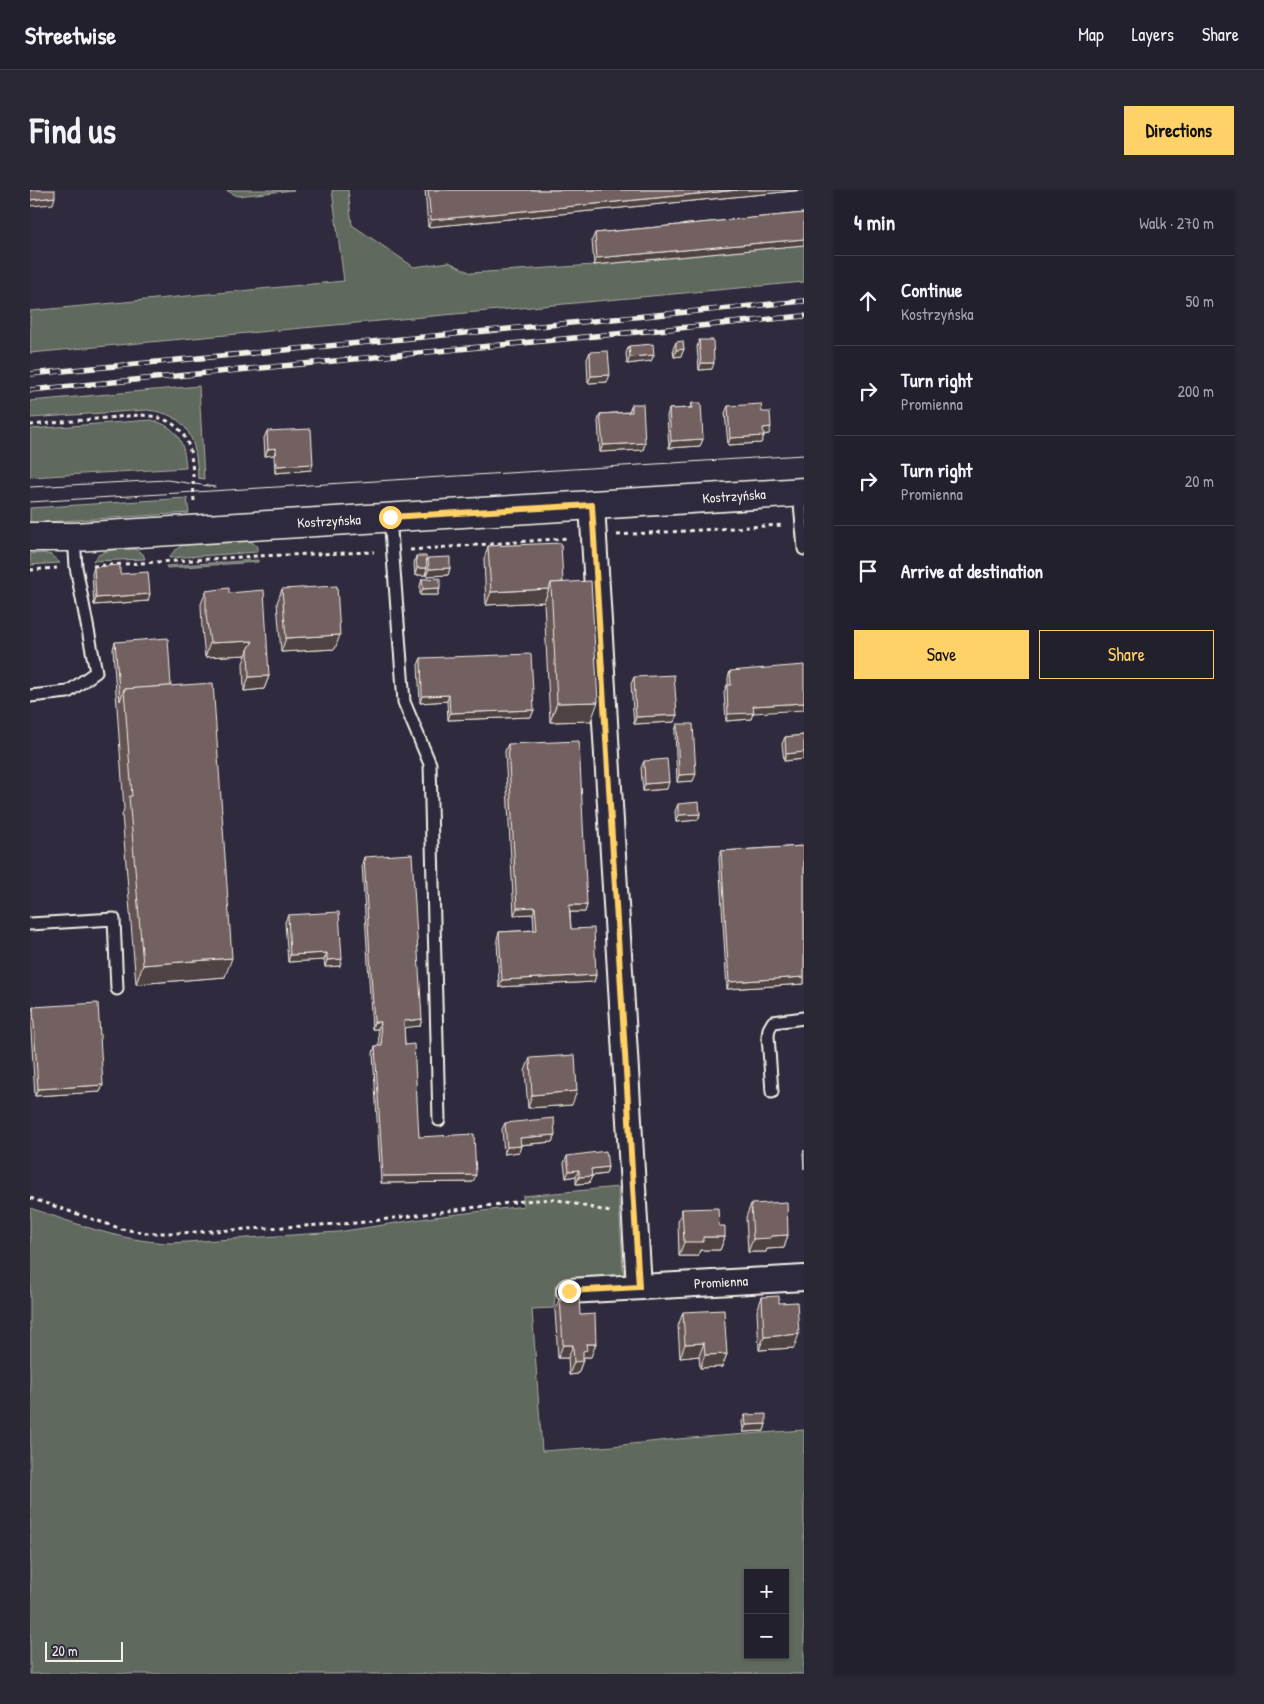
<!DOCTYPE html>
<meta charset="utf-8">
<style>
:root{--surface:#23202e;--page:#2b2836;--text:#f1f3f6;--muted:#a3a3aa;--line:#403e4a;--accent:#ffd166}
body{margin:0;font-family:"Patrick Hand",sans-serif;background:var(--page);color:var(--text)}
.controls{position:absolute;right:15px;bottom:15px;display:grid;overflow:hidden;border-radius:0px;box-shadow:0 1px 4px #0004}
.controls button{width:45px;height:45px;display:grid;place-items:center;padding:0;border:0;border-bottom:1px solid var(--line);background:var(--surface);color:var(--text);font:25px sans-serif}
.scale{position:absolute;left:15px;bottom:12px;width:78px;box-sizing:border-box;padding-left:5px;border:2px solid #f4f1e8;border-top:0;font-size:14px;line-height:18px;white-space:nowrap;color:#f4f1e8;-webkit-text-stroke:4px #2f2a3d;paint-order:stroke}
.stop{position:absolute;width:15px;height:15px;margin:-11px;border:4px solid #ffd166;border-radius:50%;background:#fff}
.stop.end{background:#ffd166;border-color:#fff;box-shadow:0 1px 5px #0008}
.list{margin:0;padding:0;list-style:none}
h2{display:flex;justify-content:space-between;align-items:center;height:65px;margin:0;padding:0 20px;font-size:21px}
h2 small{font-size:16px;font-weight:400;color:var(--muted)}
.list li{display:grid;grid-template-columns:32px 1fr auto;gap:15px;align-items:center;box-sizing:border-box;height:90px;padding:0 20px;border-top:1px solid var(--line)}
.list b{display:block;font-size:19px;white-space:nowrap}
.list p{margin:0;font-size:16px;white-space:nowrap;color:var(--muted)}
.list em{font-size:16px;font-style:normal;color:var(--muted)}
.actions{display:flex;gap:10px;padding:15px 20px}
.actions a{flex:1;padding:11px 0;border:1px solid var(--accent);border-radius:0px;text-align:center;font-size:18px;color:var(--accent)}
.actions .main{background:var(--accent);color:#111}
.icon{flex:none;width:28px;height:28px;fill:none;stroke:currentColor;stroke-width:2;stroke-linecap:round;stroke-linejoin:round}
.map{position:relative;flex:none;width:774px;height:1484px;overflow:hidden;border-radius:0px}
header{display:flex;align-items:center;gap:30px;box-sizing:border-box;height:70px;padding:0 25px;background:var(--surface);border-bottom:1px solid var(--line)}
header strong{font-size:24px}
nav{display:flex;gap:28px;margin-inline-start:auto;font-size:18px}
.intro{display:flex;align-items:center;justify-content:space-between;box-sizing:border-box;height:120px;padding:0 30px}
h1{margin:0;font-size:35px}
.button{padding:12px 22px;border-radius:0px;background:var(--accent);color:#111;font-size:18px;font-weight:700}
main{display:flex;gap:30px;padding:0 30px}
aside{flex:1;background:var(--surface);border-radius:0px;box-shadow:0 1px 4px #0004}
.map>svg:first-child{display:block}
</style>
<header>
<strong>Streetwise</strong>
<nav><a>Map</a><a>Layers</a><a>Share</a></nav>
</header>
<div class="intro"><h1>Find us</h1><a class="button">Directions</a></div>
<main>
<div class="map">
<svg width="774" height="1484" viewBox="0 0 774 1484">
<rect width="100%" height="100%" fill="#2f2a3d"/>
<filter id="ink" filterUnits="userSpaceOnUse"><feTurbulence type="fractalNoise" baseFrequency=".02" numOctaves="2"/><feDisplacementMap in="SourceGraphic" scale="10" xChannelSelector="R" yChannelSelector="G"/><feConvolveMatrix kernelMatrix="1 2 1 2 8 2 1 2 1" color-interpolation-filters="sRGB"/></filter>
<g filter="url(#ink)">
<g fill="#5f695d" stroke="#aaada2" fill-rule="evenodd">
<polygon points="196,0 264,0 207,6"/>
<polygon points="302,0 318,0 322,35 384,77 419,72 441,83 564,75 774,55 774,92 0,163 0,121 314,91"/>
<path d="M 169,196 L 174,289 L 168,288 C 166,251 160,224 117,220 L 0,228 L 0,211 Z"/>
<path d="M 121,230 C 149,237 154,252 156,278 L 0,287 L 0,239 Z"/>
<polygon points="157,308 159,323 0,333 0,318"/>
<polygon points="220,351 227,356 227,362 139,368 144,361 153,355"/>
<path d="M 105,359 L 113,364 L 115,369 L 63,371 C 72,357 90,360 105,359 Z"/>
<polygon points="13,363 21,365 30,373 0,375 0,364"/>
<polygon points="228,370 228,372 137,378 136,376"/>
<path d="M 588,997 L 594,1092 L 526,1096 L 524,1118 L 502,1119 L 512,1261 L 583,1256 L 647,1249 L 774,1240 L 774,1484 L 0,1484 L 0,1018 C 48,1034 89,1051 141,1053 L 308,1042 L 404,1027 L 494,1016 L 493,1006 ZM 718,1383 L 755,1383 L 755,1465 L 718,1465 Z"/>
</g>
<g fill="none" stroke-linecap="round" stroke-linejoin="round">
<g stroke="#f4f1e8" stroke-width="15">
<g id="service">
<polyline points="769,302 774,359"/>
<polyline points="360,327 374,512 400,574 409,930"/>
<polyline points="0,506 38,502 66,482 46,377 44,347"/>
<polyline points="0,734 84,729 87,799"/>
<polyline points="742,902 738,846 739,839 743,832 774,828"/>
</g>
</g>
<g stroke="#f4f1e8" stroke-width="28">
<g id="minor">
<polyline points="562,315 609,1097"/>
<polyline points="539,1101 774,1088"/>
</g>
</g>
<g stroke="#f4f1e8" stroke-width="31">
<polyline id="secondary" points="0,347 44,347 774,302"/>
</g>
<g stroke="#f4f1e8" stroke-width="3" stroke-dasharray="4 4" stroke-linecap="butt">
<path d="M 0,235 L 109,225 C 167,227 162,268 164,313"/>
<polyline points="587,345 753,335"/>
<polyline points="380,360 539,348"/>
<polyline points="63,376 227,366 344,362"/>
<polyline points="0,380 27,378"/>
<polyline points="0,1008 92,1039 118,1043 148,1043 327,1033 493,1011 524,1009 580,1022"/>
</g>
<use href="#service" stroke="#2f2a3d" stroke-width="11"/>
<use href="#minor" stroke="#2f2a3d" stroke-width="24"/>
<use href="#secondary" stroke="#2f2a3d" stroke-width="28"/>
<g stroke="#f4f1e8" stroke-width="1">
<polyline points="0,297 137,290 185,297"/>
<polyline points="0,312 774,265"/>
</g>
<g stroke="#f4f1e8" stroke-width="5.5">
<g id="rail">
<polyline points="0,184 774,111"/>
<polyline points="0,200 774,126"/>
</g>
</g>
<use href="#rail" stroke="#2f2a3d" stroke-width="4" stroke-dasharray="11" stroke-linecap="butt"/>
</g>
<g fill="#635353" stroke="#f4f1e8">
<polygon points="395,0 774,0 398,37"/>
<polygon points="774,23 564,75 562,50 565,43"/>
<polygon points="669,150 682,179 669,180 667,157"/>
<polygon points="646,152 654,159 651,166 644,167 643,159"/>
<polygon points="599,156 624,165 621,171 597,174 596,163"/>
<polygon points="560,162 577,192 558,193 557,169"/>
<polygon points="662,213 673,249 670,256 639,258 637,226 639,219 660,218"/>
<polygon points="602,214 615,253 613,260 570,262 568,231 570,224 599,222"/>
<polygon points="698,216 732,222 739,244 734,245 731,253 698,255 695,223"/>
<polygon points="237,241 281,280 245,283 244,265 235,266 234,248"/>
<polygon points="458,356 533,392 561,531 520,532 514,412 456,415 454,369"/>
<polygon points="386,366 397,371 398,368 420,378 418,385 396,386 396,382 395,385 385,385 384,373"/>
<polygon points="64,377 90,384 118,411 64,415 62,384"/>
<polygon points="392,389 410,398 408,405 390,405 390,396"/>
<polygon points="252,399 305,459 251,462 247,413"/>
<polygon points="176,401 199,403 239,486 234,499 214,501 213,473 216,465 175,467 172,439 171,414"/>
<polygon points="85,452 141,496 195,787 106,794 92,625 94,619 83,459"/>
<polygon points="391,468 504,520 501,527 418,530 417,511 390,513 388,475"/>
<polygon points="700,481 723,523 721,529 696,531 694,502 697,495 698,495 698,488"/>
<polygon points="604,487 647,525 644,532 604,534 601,494"/>
<polygon points="647,534 663,591 647,592 645,541"/>
<polygon points="774,545 774,569 754,571 752,554 755,547"/>
<polygon points="478,554 557,715 555,722 540,722 541,739 566,785 564,792 469,797 467,749 469,742 504,740 503,724 484,725 475,561"/>
<polygon points="614,571 637,599 613,601 611,578"/>
<polygon points="648,614 670,624 668,630 646,632 645,621"/>
<polygon points="774,656 774,794 697,799 689,668 691,661"/>
<polygon points="334,667 392,829 390,836 374,837 375,855 389,947 443,992 351,993 343,863 345,856 349,856 348,839 342,839 332,674"/>
<polygon points="258,725 310,776 295,777 294,770 258,772 255,732"/>
<polygon points="3,817 73,895 70,902 5,906 0,824"/>
<polygon points="500,868 542,915 498,918 495,881"/>
<polygon points="475,933 525,945 522,952 491,955 489,962 474,964 472,939"/>
<polygon points="774,960 774,979 773,963"/>
<polygon points="537,966 578,977 576,984 562,986 559,993 546,994 546,986 536,988 534,973"/>
<polygon points="721,1014 758,1045 754,1058 737,1059 736,1062 718,1062 716,1027"/>
<polygon points="652,1019 689,1036 695,1047 690,1060 670,1060 668,1066 649,1066 648,1032"/>
<polygon points="530,1107 550,1125 561,1167 554,1167 548,1184 539,1185 538,1168 528,1168 525,1120"/>
<polygon points="732,1107 749,1113 764,1158 729,1160 727,1121"/>
<polygon points="653,1122 697,1164 692,1177 670,1178 669,1166 650,1168 648,1136"/>
<polygon points="715,1225 736,1234 734,1241 713,1242 712,1232"/>
</g>
<g fill="#504343" stroke="#f4f1e8">
<polygon points="708,0 774,0 398,37 401,30"/>
<polygon points="25,7 23,14 0,16 0,10"/>
<polygon points="774,49 774,55 564,75 567,68"/>
<polygon points="654,159 651,166 644,167 646,160"/>
<polygon points="624,165 621,171 597,174 600,167"/>
<polygon points="671,173 684,173 682,179 669,180"/>
<polygon points="580,185 577,192 558,193 561,186"/>
<polygon points="741,237 739,244 730,245 733,238"/>
<polygon points="734,246 731,253 698,255 700,248"/>
<polygon points="673,249 670,256 639,258 641,251"/>
<polygon points="615,253 613,260 570,262 573,255"/>
<polygon points="246,258 244,265 235,266 238,259"/>
<polygon points="283,274 281,280 245,283 247,276"/>
<polygon points="387,378 397,378 395,385 385,385"/>
<polygon points="420,378 418,385 396,386 399,379"/>
<polygon points="410,398 408,405 390,405 393,399"/>
<polygon points="519,399 514,412 456,415 461,402"/>
<polygon points="120,404 118,411 64,415 66,408"/>
<polygon points="310,445 305,459 251,462 256,448"/>
<polygon points="223,451 218,460 216,465 175,467 180,453"/>
<polygon points="239,486 234,499 214,501 219,487"/>
<polygon points="419,505 417,511 390,513 392,506"/>
<polygon points="568,512 561,531 520,532 527,513"/>
<polygon points="774,513 774,520 723,523 721,529 696,531 698,524 723,516"/>
<polygon points="504,520 501,527 418,530 420,523"/>
<polygon points="647,525 644,532 604,534 606,527"/>
<polygon points="774,562 774,569 754,571 756,564"/>
<polygon points="666,584 663,591 647,592 649,585"/>
<polygon points="639,592 637,599 613,601 615,594"/>
<polygon points="670,624 668,630 646,632 648,625"/>
<polygon points="539,715 557,715 555,722 537,722"/>
<polygon points="505,717 503,724 484,725 487,718"/>
<polygon points="297,763 294,770 258,772 260,765"/>
<polygon points="202,768 195,787 106,794 113,775"/>
<polygon points="312,769 310,776 295,777 297,770"/>
<polygon points="566,785 564,792 469,797 472,790"/>
<polygon points="774,787 774,794 697,799 699,792"/>
<polygon points="392,829 390,836 372,838 374,831"/>
<polygon points="344,832 350,832 348,839 342,839"/>
<polygon points="73,895 70,902 5,906 8,899"/>
<polygon points="547,901 542,915 498,918 502,905"/>
<polygon points="525,945 522,952 488,955 490,948"/>
<polygon points="491,956 489,962 474,964 477,957"/>
<polygon points="578,977 576,984 559,986 561,979"/>
<polygon points="549,980 546,986 536,988 539,981"/>
<polygon points="446,985 443,992 351,993 353,986"/>
<polygon points="562,986 559,993 546,994 549,987"/>
<polygon points="758,1045 754,1058 737,1059 736,1062 718,1062 723,1049 741,1046"/>
<polygon points="673,1047 695,1047 690,1060 670,1060 668,1066 649,1066 654,1052"/>
<polygon points="769,1144 764,1158 729,1160 734,1147"/>
<polygon points="674,1153 669,1166 650,1168 655,1154"/>
<polygon points="556,1154 566,1154 561,1167 554,1167 548,1184 539,1185 544,1172"/>
<polygon points="533,1155 543,1155 538,1168 528,1168"/>
<polygon points="697,1164 692,1177 670,1178 675,1165"/>
<polygon points="736,1234 734,1241 713,1242 716,1235"/>
</g>
<g fill="#736060" stroke="#f4f1e8">
<polygon points="0,0 25,0 25,7 0,10"/>
<polygon points="398,0 708,0 401,30"/>
<polygon points="774,23 774,49 567,68 565,43"/>
<polygon points="669,150 683,150 684,173 671,173"/>
<polygon points="653,151 654,159 646,160 646,152"/>
<polygon points="623,154 624,165 600,167 599,156"/>
<polygon points="578,161 580,185 561,186 560,162"/>
<polygon points="662,213 671,213 673,249 641,251 639,219 662,218"/>
<polygon points="602,214 613,214 615,253 573,255 570,224 602,222"/>
<polygon points="731,214 732,222 740,222 741,237 733,238 734,246 700,248 698,216"/>
<polygon points="281,239 283,274 247,276 246,258 238,259 237,241"/>
<polygon points="531,353 533,392 521,393 519,399 461,402 458,356"/>
<polygon points="386,366 396,366 397,378 387,378"/>
<polygon points="420,367 420,378 399,379 398,368"/>
<polygon points="90,375 90,384 118,382 120,404 66,408 64,377"/>
<polygon points="410,388 410,398 393,399 392,389"/>
<polygon points="561,391 568,512 527,513 521,393"/>
<polygon points="307,396 310,445 256,448 252,399"/>
<polygon points="199,398 199,403 234,400 239,486 219,487 218,460 223,451 180,453 176,425 176,401"/>
<polygon points="138,448 141,496 94,499 90,511 85,452"/>
<polygon points="501,464 504,520 420,523 419,505 392,506 391,468"/>
<polygon points="774,475 774,513 723,516 724,523 698,524 697,495 701,495 700,481"/>
<polygon points="644,485 647,525 606,527 604,487"/>
<polygon points="183,493 202,768 113,775 99,606 102,606 94,499"/>
<polygon points="647,534 663,534 666,584 649,585"/>
<polygon points="774,545 774,562 756,564 755,547"/>
<polygon points="549,551 557,715 539,715 541,739 564,738 566,785 472,790 469,742 507,740 505,717 487,718 478,554"/>
<polygon points="637,569 639,592 615,594 614,571"/>
<polygon points="669,612 670,624 648,625 648,614"/>
<polygon points="774,656 774,787 699,792 691,661"/>
<polygon points="382,664 392,829 374,831 375,855 384,854 389,947 444,944 446,985 353,986 345,856 352,856 350,832 344,832 334,667"/>
<polygon points="309,722 312,769 297,770 297,763 260,765 258,725"/>
<polygon points="68,813 73,895 8,899 3,817"/>
<polygon points="545,865 547,901 502,905 500,868"/>
<polygon points="524,928 525,945 490,948 491,956 477,957 475,933"/>
<polygon points="576,961 578,977 561,979 562,986 549,987 549,980 539,981 537,966"/>
<polygon points="757,1012 758,1045 741,1046 741,1048 723,1049 721,1014"/>
<polygon points="688,1018 689,1036 695,1036 695,1047 673,1047 673,1052 654,1052 652,1019"/>
<polygon points="549,1106 550,1125 565,1124 566,1154 556,1154 557,1160 553,1161 553,1171 544,1172 543,1155 533,1155 530,1107"/>
<polygon points="749,1106 749,1113 767,1112 769,1144 734,1147 732,1107"/>
<polygon points="694,1120 697,1164 675,1165 674,1153 655,1154 653,1122"/>
<polygon points="736,1224 736,1234 716,1235 715,1225"/>
</g>
</g>
<g fill="none" stroke-linecap="round" stroke-linejoin="round" filter="url(#ink)">
<polyline stroke="#ffd166" stroke-width="6" points="360,327 562,315 609,1097 539,1101"/>
</g>
<g text-anchor="middle" stroke-width="4.5" stroke-linejoin="round" paint-order="stroke">
<g font-size="14" fill="#f4f1e8" stroke="#2f2a3d">
<text transform="translate(704 306) rotate(-4)" y="5">Kostrzyńska</text>
<text transform="translate(299 331) rotate(-3)" y="5">Kostrzyńska</text>
<text transform="translate(691 1092) rotate(-3)" y="5">Promienna</text>
</g>
</g>
</svg>
<div class="controls">
<button>+</button>
<button>−</button>
</div>
<div class="scale">20 m</div>
<div class="stop" style="left:360px;top:327px"></div>
<div class="stop end" style="left:539px;top:1101px"></div>
</div>
<aside>
<h2>4 min<small>Walk · 270 m</small></h2>
<ul class="list">
<li><svg class="icon" aria-label="ahead" viewBox="0 0 24 24"><path d="M12 20V5M6 11l6-6 6 6"/></svg><div><b>Continue</b><p>Kostrzyńska</p></div><em>50 m</em></li>
<li><svg class="icon" aria-label="right" viewBox="0 0 24 24"><path d="M7 20v-9h11M14 6l5 5-5 5"/></svg><div><b>Turn right</b><p>Promienna</p></div><em>200 m</em></li>
<li><svg class="icon" aria-label="right" viewBox="0 0 24 24"><path d="M7 20v-9h11M14 6l5 5-5 5"/></svg><div><b>Turn right</b><p>Promienna</p></div><em>20 m</em></li>
<li><svg class="icon" aria-label="arrive" viewBox="0 0 24 24"><path d="M6 21V4h12l-3 4 3 4H6"/></svg><div><b>Arrive at destination</b></div></li>
</ul>
<div class="actions"><a class="main">Save</a><a>Share</a></div>
</aside>
</main>
